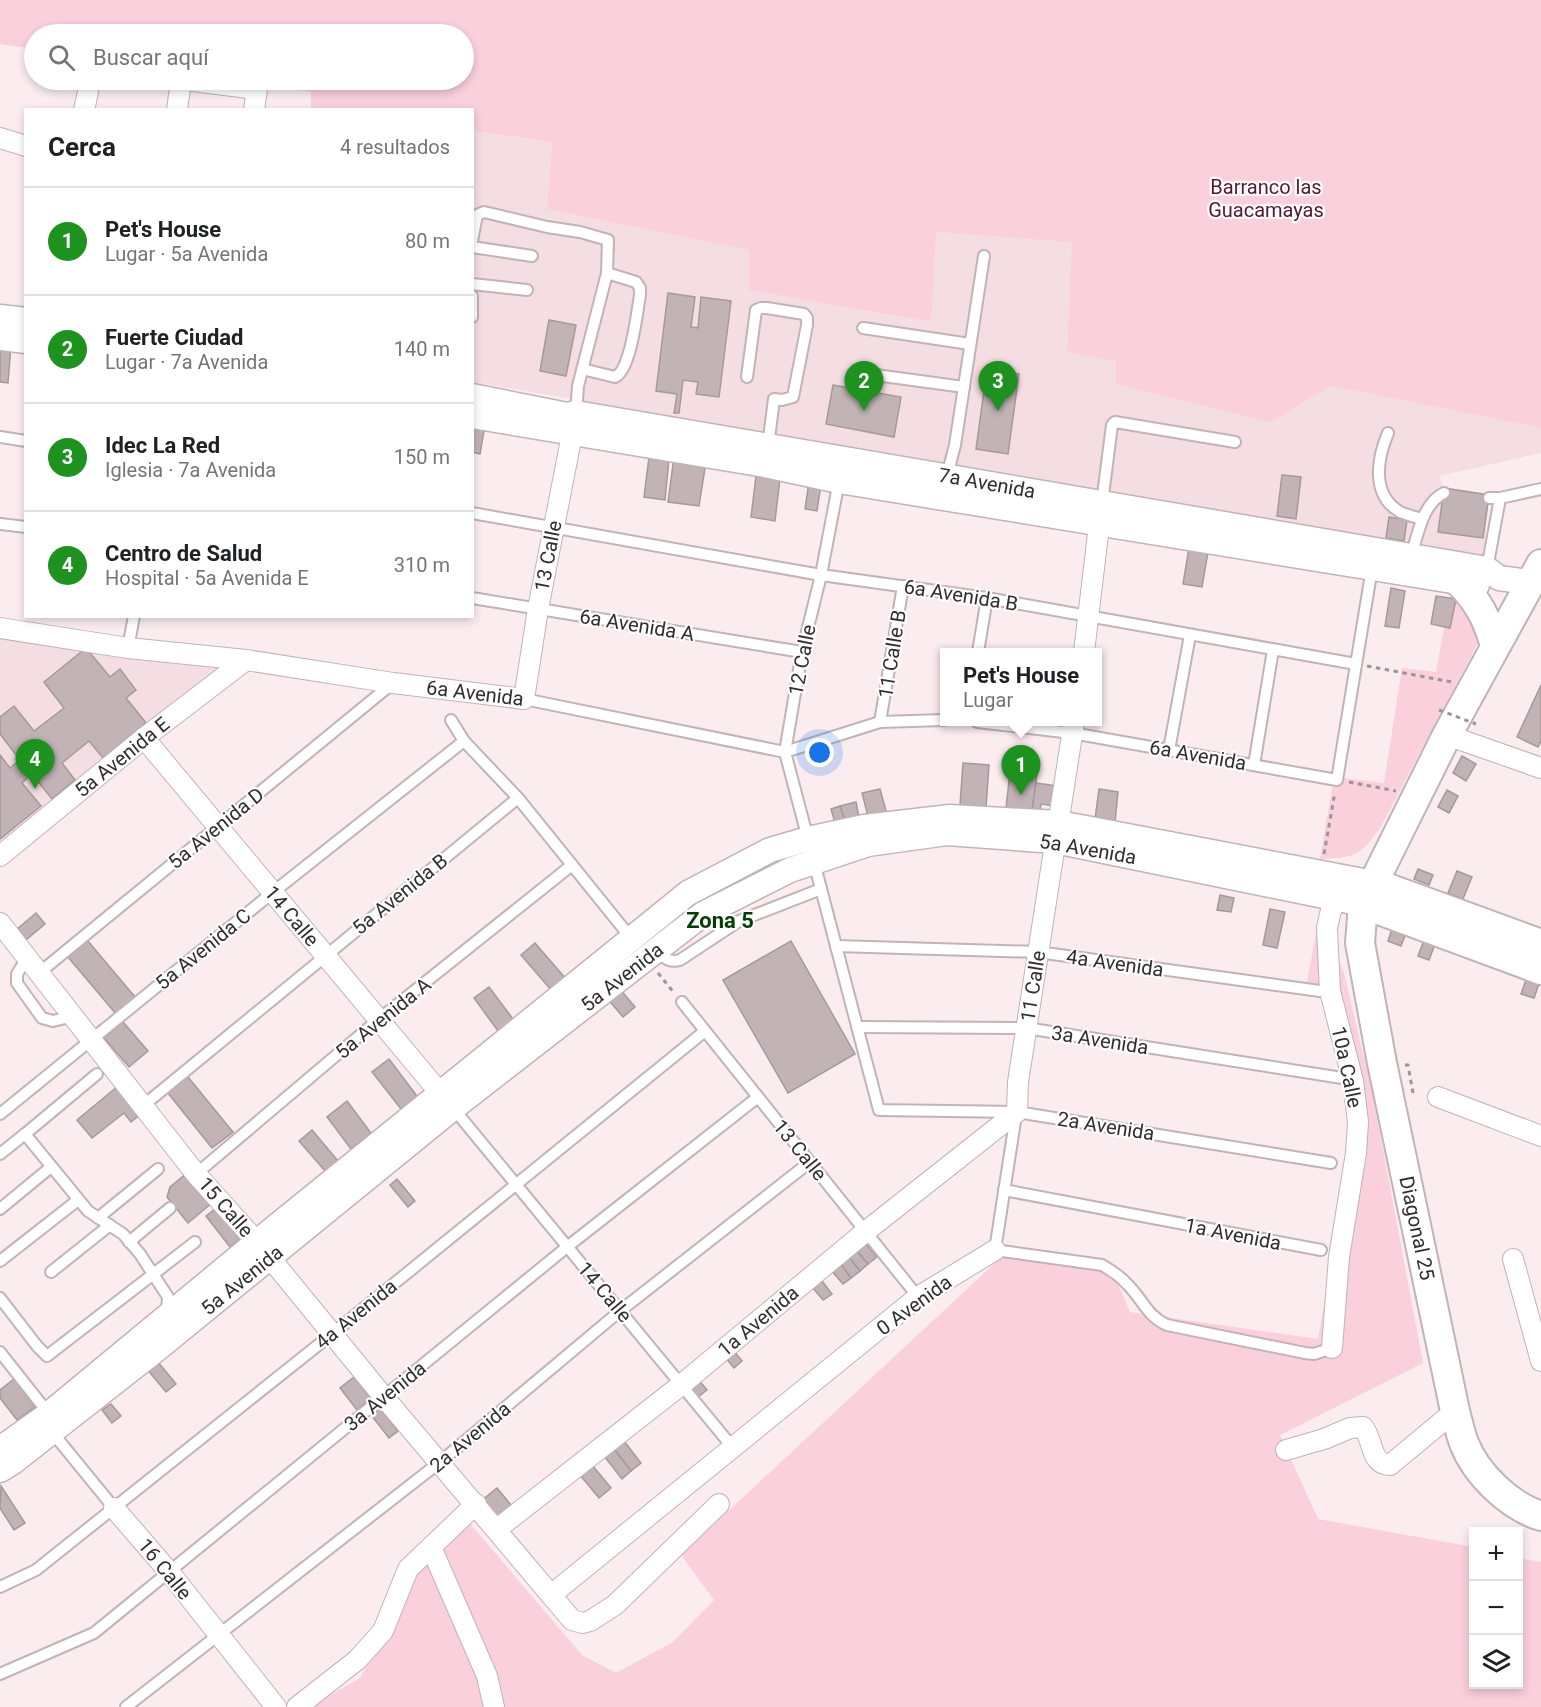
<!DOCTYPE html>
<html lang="es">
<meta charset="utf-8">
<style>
:root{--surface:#fff;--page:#f2f2f2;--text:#202124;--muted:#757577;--line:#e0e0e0;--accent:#1d921f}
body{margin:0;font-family:Roboto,sans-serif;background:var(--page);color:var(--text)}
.controls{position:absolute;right:18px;bottom:18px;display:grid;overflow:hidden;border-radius:0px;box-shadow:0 3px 9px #0003}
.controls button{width:54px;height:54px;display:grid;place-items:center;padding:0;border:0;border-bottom:2px solid var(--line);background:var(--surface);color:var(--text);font:30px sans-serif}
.you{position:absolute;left:820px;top:753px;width:21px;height:21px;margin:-15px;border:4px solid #fff;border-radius:50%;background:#1a73e8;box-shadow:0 0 0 9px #1a73e833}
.badge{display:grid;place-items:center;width:39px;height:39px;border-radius:50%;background:var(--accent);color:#fff;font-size:20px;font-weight:700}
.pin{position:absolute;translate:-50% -50px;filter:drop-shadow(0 2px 3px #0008)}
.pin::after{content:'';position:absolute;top:32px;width:21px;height:18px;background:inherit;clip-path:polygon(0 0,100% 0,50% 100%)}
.popup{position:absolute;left:940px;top:648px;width:162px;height:78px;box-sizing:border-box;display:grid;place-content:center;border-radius:0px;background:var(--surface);filter:drop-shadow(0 2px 4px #0005);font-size:20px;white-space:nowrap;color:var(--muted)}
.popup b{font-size:22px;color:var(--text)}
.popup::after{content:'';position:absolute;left:50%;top:100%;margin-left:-12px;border:12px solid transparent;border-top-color:var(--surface)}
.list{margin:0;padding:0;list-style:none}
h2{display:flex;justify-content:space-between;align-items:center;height:78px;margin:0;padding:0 24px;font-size:26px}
h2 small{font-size:20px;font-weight:400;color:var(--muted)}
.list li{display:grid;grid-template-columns:39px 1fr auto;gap:18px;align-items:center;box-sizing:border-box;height:108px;padding:0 24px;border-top:2px solid var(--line)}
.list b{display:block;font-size:22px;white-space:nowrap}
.list p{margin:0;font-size:20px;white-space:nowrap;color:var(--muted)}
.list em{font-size:20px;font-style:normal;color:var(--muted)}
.icon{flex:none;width:33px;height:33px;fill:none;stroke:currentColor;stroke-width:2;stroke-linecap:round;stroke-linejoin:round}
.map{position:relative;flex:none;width:1541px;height:1707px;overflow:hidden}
.search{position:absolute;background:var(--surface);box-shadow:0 3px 9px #0003;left:24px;top:24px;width:450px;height:66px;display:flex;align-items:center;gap:15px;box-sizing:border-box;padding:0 21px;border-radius:33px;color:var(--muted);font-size:22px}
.panel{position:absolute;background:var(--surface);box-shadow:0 3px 9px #0003;left:24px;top:108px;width:450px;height:510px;border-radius:0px}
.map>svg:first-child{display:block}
</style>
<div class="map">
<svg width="1541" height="1707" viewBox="0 0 1541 1707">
<rect width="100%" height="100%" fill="#fbecf0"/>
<g fill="#f4dde3">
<polygon points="472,131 552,142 547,209 749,250 749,290 930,322 936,232 1073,242 1067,351 1116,361 1271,422 1331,386 1541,428 1541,453 1439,476 1444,488 1489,495 1484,556 473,382"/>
<polygon points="0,620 242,663 0,846"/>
</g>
<g fill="#f9d0db">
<polygon points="0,0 1541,0 1541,428 1331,386 1271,422 1116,384 1116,361 1067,352 1072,242 936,232 931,322 749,290 749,250 547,209 552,142 473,131 472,110 311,109 311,92 232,80 464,80 464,34 34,34 34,49 0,44"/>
<path d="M 1450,595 L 1471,610 L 1479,641 L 1380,828 C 1359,857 1355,857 1320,859 L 1334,777 L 1384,783 L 1402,668 L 1436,672 Z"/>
<polygon points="1320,912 1344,973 1373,1096 1423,1363 1280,1435 1318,1519 1473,1547 1474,1684 1518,1684 1519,1558 1541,1562 1541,1707 310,1707 360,1678 417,1571 467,1520 582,1655 616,1673 673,1642 714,1600 681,1555 1011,1248 1111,1268 1130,1312 1318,1339 1353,1136 1337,1005 1307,982"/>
</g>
<g fill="#c1b3b6" stroke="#a6989b" stroke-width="1.5">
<polygon points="668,293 695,297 691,327 698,328 701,297 731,301 719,397 696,394 698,382 683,380 679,413 674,413 677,394 656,391"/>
<polygon points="549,320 576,325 566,376 540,371"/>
<polygon points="0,344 11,345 8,383 0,382"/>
<polygon points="987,369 1019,374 1008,454 976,449"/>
<polygon points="833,385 901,397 894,437 826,424"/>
<polygon points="472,423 485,425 480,454 472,452"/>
<polygon points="649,457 669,459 665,500 644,497"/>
<polygon points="674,457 706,462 699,506 668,502"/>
<polygon points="1282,475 1301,477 1296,519 1277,516"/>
<polygon points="756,476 780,479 775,521 751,517"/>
<polygon points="809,482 821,484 817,511 805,509"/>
<polygon points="1444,488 1489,495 1483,538 1438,532"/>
<polygon points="1389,517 1407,520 1404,541 1386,538"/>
<polygon points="1189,548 1208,552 1202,587 1183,584"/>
<polygon points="1391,588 1405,591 1399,628 1385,626"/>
<polygon points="1436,596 1456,599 1450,628 1431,624"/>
<polygon points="86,648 110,677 120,669 136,690 126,698 146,723 103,758 89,741 62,763 75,780 52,799 32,774 22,783 41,806 0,839 0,755 10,768 20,760 0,734 0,717 14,706 34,731 64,708 44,682"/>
<polygon points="1541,685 1541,741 1538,747 1517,737"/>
<polygon points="1462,756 1476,764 1466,781 1453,773"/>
<polygon points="963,763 989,765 986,807 960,805"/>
<polygon points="1011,763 1038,767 1032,811 1006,808"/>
<polygon points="1036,783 1057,786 1054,806 1041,804 1040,812 1032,811"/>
<polygon points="880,789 886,811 868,816 862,793"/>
<polygon points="1099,789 1118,792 1115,822 1095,819"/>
<polygon points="1447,790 1458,796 1449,813 1438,807"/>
<polygon points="856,802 859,817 845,821 840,806"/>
<polygon points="840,806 845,821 835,823 831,809"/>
<polygon points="1418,869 1433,875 1429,885 1414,879"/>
<polygon points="1457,871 1472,877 1463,899 1448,893"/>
<polygon points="1220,895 1234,898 1231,912 1217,910"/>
<polygon points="1270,909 1285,912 1277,948 1263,945"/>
<polygon points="36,913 45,924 26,940 17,929"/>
<polygon points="1393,926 1407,931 1401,946 1388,941"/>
<polygon points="1426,935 1437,939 1429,960 1418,956"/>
<polygon points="87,940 135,997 116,1014 68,957"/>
<polygon points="791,941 855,1054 788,1093 723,980"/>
<polygon points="535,943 566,979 552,991 521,955"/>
<polygon points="1528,974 1541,978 1534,998 1521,994"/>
<polygon points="489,987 513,1019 498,1031 474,998"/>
<polygon points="619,988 635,1007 623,1017 607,998"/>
<polygon points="123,1022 148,1051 129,1067 104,1038"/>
<polygon points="389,1059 417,1096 401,1109 372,1072"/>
<polygon points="188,1077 233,1132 212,1148 168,1093"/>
<polygon points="118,1086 141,1114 131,1122 124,1113 92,1138 77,1120"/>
<polygon points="347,1101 371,1133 351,1149 327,1117"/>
<polygon points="312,1130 338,1161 326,1172 299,1141"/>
<polygon points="188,1172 212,1203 188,1223 167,1197 170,1187"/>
<polygon points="397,1179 415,1201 408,1207 390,1185"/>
<polygon points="216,1208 240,1239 230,1247 206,1216"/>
<polygon points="865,1243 877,1257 868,1264 856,1250"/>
<polygon points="856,1250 868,1264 860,1271 848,1256"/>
<polygon points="848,1256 860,1271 851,1278 840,1263"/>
<polygon points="840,1263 851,1278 843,1284 831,1270"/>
<polygon points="822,1281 832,1294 823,1300 813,1288"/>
<polygon points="732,1349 742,1361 734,1368 724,1356"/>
<polygon points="157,1361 176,1384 166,1392 147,1369"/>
<polygon points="354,1377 371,1398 357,1410 340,1388"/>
<polygon points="697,1378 707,1390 698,1397 688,1385"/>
<polygon points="14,1379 35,1407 17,1420 0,1398 0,1390"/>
<polygon points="111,1404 121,1416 112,1423 102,1410"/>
<polygon points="380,1408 398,1431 389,1438 371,1415"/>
<polygon points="624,1441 641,1463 631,1471 614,1449"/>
<polygon points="614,1449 631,1471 622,1479 604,1456"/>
<polygon points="592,1465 611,1488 599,1498 580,1475"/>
<polygon points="1,1486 25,1523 14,1530 0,1508"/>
<polygon points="497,1488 511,1505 497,1516 491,1512 481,1501"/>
</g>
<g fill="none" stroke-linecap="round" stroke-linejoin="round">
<g stroke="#c1b3b6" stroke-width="14">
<g id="service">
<polyline points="472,241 477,215 484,212 547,227 580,232 608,240 607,273"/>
<polyline points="472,247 532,256"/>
<polyline points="472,284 527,290"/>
<polyline points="472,296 472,317"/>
<polyline points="863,328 970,344"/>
<polyline points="861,373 964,387"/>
<polyline points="747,377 756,310 761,308 767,308 804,314 807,318 807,325 793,397 782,400 774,399 768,446"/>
<path d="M 576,413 L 578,386 L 607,273 L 636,282 L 640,288 L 640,295 C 637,312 631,370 615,377 L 582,369"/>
<path d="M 1388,433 C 1377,459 1371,495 1400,512 C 1407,515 1415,517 1422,519"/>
<polyline points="0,437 26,441"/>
<polyline points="947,476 955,445 984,256"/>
<polyline points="1489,498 1500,498 1541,489"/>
<polyline points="1102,503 1112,425 1115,422 1235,442"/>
<polyline points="472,513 821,575 987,598 1356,664"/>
<polyline points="0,524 26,527"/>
<path d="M 1411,556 C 1418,535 1422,504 1444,493"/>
<polyline points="1487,569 1500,498"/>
<polyline points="472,598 802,652"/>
<polyline points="128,648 134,616"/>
<polyline points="978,652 987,598"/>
<polyline points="524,699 785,752 880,722 944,720"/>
<polyline points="451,720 464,741 518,798 631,938"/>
<polyline points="880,722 903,586"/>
<polyline points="977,722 1072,733 1337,780 1372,568"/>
<polyline points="1169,750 1190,635"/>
<polyline points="1254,765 1273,650"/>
<polyline points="808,839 785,752 802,652 821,575 839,481"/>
<polyline points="814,862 879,1110 1017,1112 1331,1163"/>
<polyline points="836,946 1038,952 1320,991"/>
<path d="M 656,951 C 665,958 669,963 680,960 L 739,921 L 821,889"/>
<polyline points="27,958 17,974 17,983 42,1018 53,1021 73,1016"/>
<polyline points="39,973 393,683"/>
<polyline points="682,1002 918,1297"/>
<polyline points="857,1027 1026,1028 1342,1078"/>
<polyline points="144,1105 518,798"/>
<polyline points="453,1108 734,1449"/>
<polyline points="0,1114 272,893 464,741"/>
<path d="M 1016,1115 L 995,1250 L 1102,1265 C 1111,1270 1121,1277 1128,1285 C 1143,1300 1147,1316 1167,1325 L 1305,1353 L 1314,1354 L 1332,1348"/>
<polyline points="25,1134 97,1074"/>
<polyline points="0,1154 25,1134 88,1211 123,1234 140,1254 168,1297 167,1313"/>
<polyline points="196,1174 378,1020 572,865"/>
<polyline points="1004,1190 1321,1250"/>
<polyline points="0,1209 51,1167"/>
<polyline points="98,1218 158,1169"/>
<polyline points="129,1242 170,1208"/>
<polyline points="0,1261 78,1200"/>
<polyline points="51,1272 110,1225"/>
<polyline points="0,1298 37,1346 47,1356 195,1242"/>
<polyline points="0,1352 49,1414"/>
<polyline points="52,1432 114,1508"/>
<polyline points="0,1587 36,1570 332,1334 705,1031"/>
<polyline points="0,1674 94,1633 567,1247 758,1097"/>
<polyline points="126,1707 440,1462 620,1311 810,1162"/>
</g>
</g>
<g stroke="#c1b3b6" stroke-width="22">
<g id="minor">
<polyline points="185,80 257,89 254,110"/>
<polyline points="84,110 88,92"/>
<polyline points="177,110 181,80"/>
<polyline points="0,138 26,146"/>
<polyline points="0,628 128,648 246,660 393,683 524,699 538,609 575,419"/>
<polyline points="1084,652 1101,509"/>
<polyline points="1447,735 1541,768"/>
<polyline points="144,738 440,1093"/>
<polyline points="0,856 144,738 246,660"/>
<polyline points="0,923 196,1174 257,1242 383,1396 572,1620 583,1623 590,1621 615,1605 719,1504"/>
<polyline points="1438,1097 1541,1136"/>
<polyline points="1513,1259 1541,1361"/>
<polyline points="1332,1348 1339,1257 1356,1153 1358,1122 1353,1081 1330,991 1327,928 1331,910 1338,898 1349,894"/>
<path d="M 1286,1450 L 1324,1439 L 1350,1428 L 1363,1427 C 1374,1440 1370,1465 1390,1465 L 1455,1411"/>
<polyline points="114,1508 170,1573 276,1707"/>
<polyline points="497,1529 681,1385 865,1232 1017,1112 1018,1082 1074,722"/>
<polyline points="431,1547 487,1676 494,1707"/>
<polyline points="551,1595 918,1297 995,1250"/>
<polyline points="297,1707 357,1660 383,1631 408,1569 476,1504"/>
</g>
</g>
<g stroke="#c1b3b6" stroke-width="27">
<g id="tertiary">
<polyline points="0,317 26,320"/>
<polyline points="0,338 26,341"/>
<polyline points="472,396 567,415 576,413 1487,569 1499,578 1529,582"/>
<polyline points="472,416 765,465 839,481 1477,585"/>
<polyline points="0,1449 49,1414 257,1242 688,893 770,850 808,839 864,827 950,817 1059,823 1374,883"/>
<polyline points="0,1470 13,1462 157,1349 453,1108 703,914 790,870 868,844 947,833 1055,841 1363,904"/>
</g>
</g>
<g stroke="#c1b3b6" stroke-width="32">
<g id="secondary">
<path d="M 1541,564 L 1447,735 L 1363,904 L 1360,943 L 1382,1063 L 1455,1411 C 1458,1422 1460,1433 1464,1443 C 1476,1474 1509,1506 1541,1516"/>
<path d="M 1460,583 C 1479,602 1488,621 1495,646"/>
<polyline points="1374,883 1541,944"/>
<polyline points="1363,904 1541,970"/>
</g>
</g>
<g stroke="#9e9496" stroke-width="3" stroke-dasharray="4.5 4.5" stroke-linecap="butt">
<polyline points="1367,666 1452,682"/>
<polyline points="1349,782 1396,791"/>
<polyline points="1324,854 1335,792"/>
<polyline points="658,973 675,994"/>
<polyline points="1405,1065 1408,1065 1413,1093"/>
</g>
<use href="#service" stroke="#fff" stroke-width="10"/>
<use href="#minor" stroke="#fff" stroke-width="20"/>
<use href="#tertiary" stroke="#fff" stroke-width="24"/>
<use href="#secondary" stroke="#fff" stroke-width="28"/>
<polyline stroke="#9e9496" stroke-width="3" stroke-dasharray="4.5 4.5" stroke-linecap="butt" points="1439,710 1476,724"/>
</g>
<g text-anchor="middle" stroke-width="4.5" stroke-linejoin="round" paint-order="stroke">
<g font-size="20" fill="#551830" stroke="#fdfdfd">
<text x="1266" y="194">Barranco las<tspan x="1266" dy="23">Guacamayas</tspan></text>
</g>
<g font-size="20" fill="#322d2e" stroke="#fdfdfd">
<text transform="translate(987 483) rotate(10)" y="7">7a Avenida</text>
<text transform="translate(548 556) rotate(-79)" y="7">13 Calle</text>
<text transform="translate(961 595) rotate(9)" y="7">6a Avenida B</text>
<text transform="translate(637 625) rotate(9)" y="7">6a Avenida A</text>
<text transform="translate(892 654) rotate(-81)" y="7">11 Calle B</text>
<text transform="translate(802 660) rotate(-79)" y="7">12 Calle</text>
<text transform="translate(475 693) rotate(7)" y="7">6a Avenida</text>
<text transform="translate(1198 755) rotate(10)" y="7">6a Avenida</text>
<text transform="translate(122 757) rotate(-39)" y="7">5a Avenida E</text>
<text transform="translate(216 828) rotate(-39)" y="7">5a Avenida D</text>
<text transform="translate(1088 849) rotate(10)" y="7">5a Avenida</text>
<text transform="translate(400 894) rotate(-39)" y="7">5a Avenida B</text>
<text transform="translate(292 916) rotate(50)" y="7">14 Calle</text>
<text transform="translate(203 949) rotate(-39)" y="7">5a Avenida C</text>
<text transform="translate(1115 963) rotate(8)" y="7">4a Avenida</text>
<text transform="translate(622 977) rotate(-38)" y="7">5a Avenida</text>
<text transform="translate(1033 986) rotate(-81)" y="7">11 Calle</text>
<text transform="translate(383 1018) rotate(-39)" y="7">5a Avenida A</text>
<text transform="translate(1100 1040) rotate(9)" y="7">3a Avenida</text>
<text transform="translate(1347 1067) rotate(78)" y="7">10a Calle</text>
<text transform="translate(1106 1126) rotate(9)" y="7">2a Avenida</text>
<text transform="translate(800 1150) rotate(51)" y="7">13 Calle</text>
<text transform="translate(226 1207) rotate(49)" y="7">15 Calle</text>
<text transform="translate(1417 1228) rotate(78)" y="7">Diagonal 25</text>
<text transform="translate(1233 1234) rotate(11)" y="7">1a Avenida</text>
<text transform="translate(242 1280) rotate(-39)" y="7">5a Avenida</text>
<text transform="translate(605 1292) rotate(50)" y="7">14 Calle</text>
<text transform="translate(914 1305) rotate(-36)" y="7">0 Avenida</text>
<text transform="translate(356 1314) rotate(-39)" y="7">4a Avenida</text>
<text transform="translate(758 1321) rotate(-40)" y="7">1a Avenida</text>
<text transform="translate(385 1396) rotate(-39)" y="7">3a Avenida</text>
<text transform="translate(470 1437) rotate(-40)" y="7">2a Avenida</text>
<text transform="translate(165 1569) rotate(51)" y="7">16 Calle</text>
</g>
<g font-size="22" font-weight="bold" fill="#053d06" stroke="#fdfdfd">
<text x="720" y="928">Zona 5</text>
</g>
</g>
</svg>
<div class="controls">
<button>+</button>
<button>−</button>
<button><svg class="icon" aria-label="layers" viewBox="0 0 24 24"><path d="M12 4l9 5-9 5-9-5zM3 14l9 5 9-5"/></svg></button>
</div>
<div class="you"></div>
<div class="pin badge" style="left:1021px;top:795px">1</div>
<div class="popup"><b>Pet's House</b>Lugar</div>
<div class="pin badge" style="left:864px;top:411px">2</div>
<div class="pin badge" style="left:998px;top:411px">3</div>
<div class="pin badge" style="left:35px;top:789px">4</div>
<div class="search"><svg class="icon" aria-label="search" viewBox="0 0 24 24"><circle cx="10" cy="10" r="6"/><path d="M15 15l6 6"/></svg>Buscar aquí</div>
<section class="panel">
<h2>Cerca<small>4 resultados</small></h2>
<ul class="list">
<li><span class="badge">1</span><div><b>Pet's House</b><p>Lugar · 5a Avenida</p></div><em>80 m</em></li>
<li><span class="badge">2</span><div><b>Fuerte Ciudad</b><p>Lugar · 7a Avenida</p></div><em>140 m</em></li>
<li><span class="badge">3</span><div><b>Idec La Red</b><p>Iglesia · 7a Avenida</p></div><em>150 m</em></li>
<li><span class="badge">4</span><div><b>Centro de Salud</b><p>Hospital · 5a Avenida E</p></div><em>310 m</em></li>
</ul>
</section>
</div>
